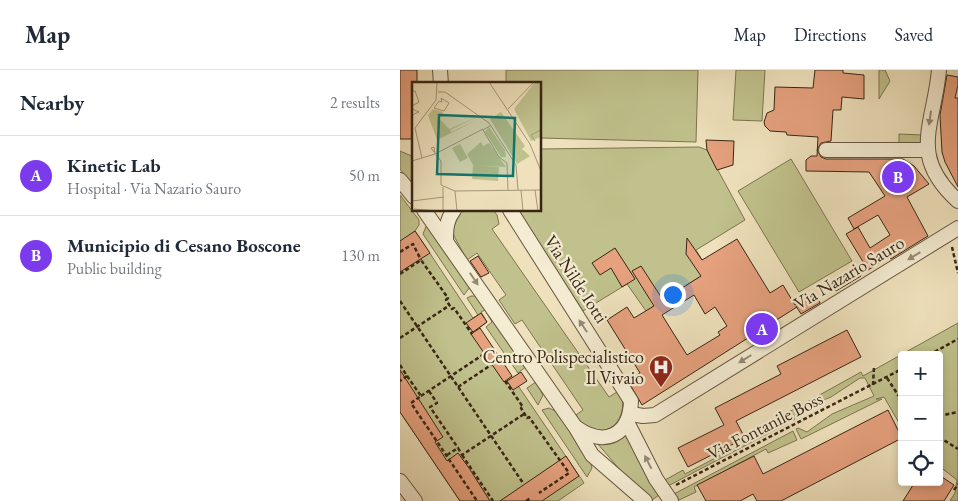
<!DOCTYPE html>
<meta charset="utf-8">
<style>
:root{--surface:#fff;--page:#f6f6f7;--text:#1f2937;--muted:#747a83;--line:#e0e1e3;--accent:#7c3aed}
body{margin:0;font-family:"EB Garamond",serif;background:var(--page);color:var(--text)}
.controls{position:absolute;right:15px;bottom:15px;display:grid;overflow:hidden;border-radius:5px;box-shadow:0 2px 8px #0003}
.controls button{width:45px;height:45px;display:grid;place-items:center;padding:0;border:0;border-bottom:1px solid var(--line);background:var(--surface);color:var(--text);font:25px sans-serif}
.you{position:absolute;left:272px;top:224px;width:18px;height:18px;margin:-12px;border:4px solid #fff;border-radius:50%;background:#1a73e8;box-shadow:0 0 0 8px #1a73e833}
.badge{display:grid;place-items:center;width:32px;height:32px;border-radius:50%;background:var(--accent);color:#fff;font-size:16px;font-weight:700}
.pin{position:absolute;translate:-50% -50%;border:2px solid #fff;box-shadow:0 1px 5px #0006}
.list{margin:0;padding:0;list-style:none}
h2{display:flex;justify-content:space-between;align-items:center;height:65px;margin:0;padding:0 20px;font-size:21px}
h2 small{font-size:16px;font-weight:400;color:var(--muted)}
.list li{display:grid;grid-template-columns:32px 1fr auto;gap:15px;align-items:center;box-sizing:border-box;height:80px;padding:0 20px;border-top:1px solid var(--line)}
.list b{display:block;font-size:19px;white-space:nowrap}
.list p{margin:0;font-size:16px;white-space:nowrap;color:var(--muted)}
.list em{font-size:16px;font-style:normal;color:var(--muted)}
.icon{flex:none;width:28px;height:28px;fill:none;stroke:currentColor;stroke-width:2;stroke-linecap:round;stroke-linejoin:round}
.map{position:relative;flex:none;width:558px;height:431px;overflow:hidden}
header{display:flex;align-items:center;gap:30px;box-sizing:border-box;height:70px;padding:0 25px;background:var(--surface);border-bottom:1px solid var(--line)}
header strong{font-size:24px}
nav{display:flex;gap:28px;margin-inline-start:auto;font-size:18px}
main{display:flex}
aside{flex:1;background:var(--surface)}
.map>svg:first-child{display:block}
</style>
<header>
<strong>Map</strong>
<nav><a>Map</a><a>Directions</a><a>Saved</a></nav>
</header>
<main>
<aside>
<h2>Nearby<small>2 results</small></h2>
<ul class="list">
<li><span class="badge">A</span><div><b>Kinetic Lab</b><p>Hospital · Via Nazario Sauro</p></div><em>50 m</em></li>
<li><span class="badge">B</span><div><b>Municipio di Cesano Boscone</b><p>Public building</p></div><em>130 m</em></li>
</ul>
</aside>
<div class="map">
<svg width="558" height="431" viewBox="0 0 558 431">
<rect width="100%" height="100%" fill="#eee1bc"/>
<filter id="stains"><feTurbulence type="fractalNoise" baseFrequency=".004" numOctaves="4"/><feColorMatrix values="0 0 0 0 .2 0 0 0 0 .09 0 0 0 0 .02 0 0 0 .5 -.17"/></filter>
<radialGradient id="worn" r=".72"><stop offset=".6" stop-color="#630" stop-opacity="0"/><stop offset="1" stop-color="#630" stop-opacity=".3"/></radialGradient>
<g fill="#c0c18c" stroke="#7c7450">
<polygon points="106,0 298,0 296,72 140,68 140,14 106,14"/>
<polygon points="336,0 365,0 362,51 333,50"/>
<polygon points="479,0 485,0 490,11 479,29"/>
<polygon points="499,64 523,65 523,74 499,73"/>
<polygon points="299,77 307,80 345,150 296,180 309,201 246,241 227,214 183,241 117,140 140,140 140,79"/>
<polygon points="0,81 14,87 14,117 0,99"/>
<polygon points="391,89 452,191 399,222 338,121"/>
<polygon points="0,125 19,150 19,155 15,161 73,248 78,245 67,228 71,226 76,226 127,296 118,303 86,257 92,252 85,240 81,242 87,252 79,258 184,413 158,431 60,431 0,342"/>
<path d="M 59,140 L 93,140 L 97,145 L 99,154 L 92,159 L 209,327 L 220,320 C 229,343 214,368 189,359 C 183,357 178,351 173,347 L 183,340 L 122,250 L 115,254 L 99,230 L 106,225 L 77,183 L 67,190 L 54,166 L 52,157 Z"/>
<polygon points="27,154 70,217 64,225 23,164"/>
<polygon points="558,253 558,431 550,431 555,423 557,410 539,396 539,285 502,285 502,358 484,327 476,329 482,329 401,369 396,359 398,358 407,362 432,344 474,326 465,308 460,308 431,327 398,340 396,342 394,350 392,350 387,343 461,302 463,306"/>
<polygon points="136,312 143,325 138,335 127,318"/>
<polygon points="149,338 159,343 190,391 192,398 187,407 142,340"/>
<polygon points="384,347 388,353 268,416 265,410 283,400 285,404 359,365 358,362"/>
<polygon points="393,361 397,370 368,383 366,379 294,417 296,422 277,431 274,424"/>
<polygon points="226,362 259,425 252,430 221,401 197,373"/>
</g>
<g fill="#e6a17e" stroke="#382615" fill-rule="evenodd">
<polygon points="0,0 17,0 17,14 14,14 14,69 0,69"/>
<polygon points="415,0 443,0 443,3 464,5 464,29 442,27 441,40 433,40 431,71 421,73 417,80 421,87 426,89 503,89 514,96 529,114 507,127 528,166 491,189 489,187 468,200 446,164 458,157 470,178 490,165 478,145 454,159 448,148 485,126 469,102 406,101 406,90 411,86 417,86 418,67 387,65 386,62 370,61 365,56 364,52 367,43 374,40 375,17 413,18"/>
<polygon points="547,5 558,7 558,15 555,28 558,28 558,117 545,92 542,82 540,45"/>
<polygon points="306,70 334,71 333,95 317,100 307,80"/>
<polygon points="15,161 30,183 0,202 0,171"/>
<path d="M 287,168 L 302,190 L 337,169 L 370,223 L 383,215 L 395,235 L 415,223 L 420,233 L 401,244 L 396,236 L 397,237 L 242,335 L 228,311 L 240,303 L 207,250 L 227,237 L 234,248 L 254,236 L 232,201 L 241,196 L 263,230 L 301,206 L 286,184 ZM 294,225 L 305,244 L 315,237 L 327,256 L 318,262 L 320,265 L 287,285 L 262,245 Z"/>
<polygon points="215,178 235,209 222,217 211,198 200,205 192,193"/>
<polygon points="78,186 89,203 81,207 70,191"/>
<polygon points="456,197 461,206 436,221 431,212"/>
<polygon points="81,243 87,252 73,262 66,253"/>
<polygon points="80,258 112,306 104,312 71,264"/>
<polygon points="447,260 461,287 336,351 345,368 288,397 278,378 324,355 315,338 381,304 377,296"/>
<polygon points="0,300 43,367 35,372 47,391 58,383 69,398 90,431 60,431 0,342"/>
<polygon points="121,302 127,311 113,320 107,311"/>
<polygon points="488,340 502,368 381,431 357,431 353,424 340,431 306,431 297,415 354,386 363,404"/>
<polygon points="166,386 179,406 142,431 100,431"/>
<polygon points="539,405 554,415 544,431 503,431 515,412 539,412"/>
</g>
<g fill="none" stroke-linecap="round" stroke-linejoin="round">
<g stroke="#66553f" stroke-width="16">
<g id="minor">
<polyline points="40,0 41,14"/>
<path d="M 539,0 C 534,55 508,86 558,131"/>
<polyline points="426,80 527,80"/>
<polyline points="0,110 14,127"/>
<polyline points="24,140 176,358 192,385 245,431"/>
<path d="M 110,140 L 231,331 C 230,366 204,377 177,358"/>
<path d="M 46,169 C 46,158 47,149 54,140"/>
<polyline points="231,344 243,346 255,345 558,158"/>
<polyline points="227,352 256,409 271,431"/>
<polyline points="0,411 15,431"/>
</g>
</g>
<g stroke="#382615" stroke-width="2.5" stroke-dasharray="4 2.5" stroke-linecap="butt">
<polyline points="552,177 558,203"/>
<polyline points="0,182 13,174 21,190"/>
<polyline points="0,204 21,190 48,228 46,230 52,239 54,238 72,264"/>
<polyline points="0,231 123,413"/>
<polyline points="0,268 50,235"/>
<polyline points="529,285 558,269"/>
<polyline points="0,295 7,306 0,311"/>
<polyline points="7,306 21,326 11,333 77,431"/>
<polyline points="487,308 502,331"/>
<polyline points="105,311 123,337 121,338 127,348 129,347 169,403 139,423"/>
<polyline points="473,315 474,297"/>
<polyline points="58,317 91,295"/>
<polyline points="29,321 37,333 30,337 58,378"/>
<polyline points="21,326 84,284"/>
<polyline points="539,346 558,342"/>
<polyline points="539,367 558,379"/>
<polyline points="47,385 58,378 62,385 124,344"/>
<polyline points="62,385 93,431"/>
<polyline points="276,415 502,299"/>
<polyline points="554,420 558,414"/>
<polyline points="126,431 131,428"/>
</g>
<use href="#minor" stroke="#f4ecd3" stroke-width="14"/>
</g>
<defs><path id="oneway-solid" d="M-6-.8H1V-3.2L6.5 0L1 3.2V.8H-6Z" transform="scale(1.25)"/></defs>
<g fill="#968974">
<use href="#oneway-solid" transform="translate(530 48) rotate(98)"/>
<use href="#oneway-solid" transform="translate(514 186) rotate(149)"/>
<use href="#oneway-solid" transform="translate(74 209) rotate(56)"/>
<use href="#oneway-solid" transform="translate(183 256) rotate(-123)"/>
<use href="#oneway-solid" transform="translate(345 289) rotate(148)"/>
<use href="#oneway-solid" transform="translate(248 392) rotate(-117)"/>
</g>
<defs>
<g id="hospital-pin" transform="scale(1.25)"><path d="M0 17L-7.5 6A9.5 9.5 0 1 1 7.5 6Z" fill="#8f2418" stroke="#f4ecd3"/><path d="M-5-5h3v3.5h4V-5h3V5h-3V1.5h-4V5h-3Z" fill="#fff"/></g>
</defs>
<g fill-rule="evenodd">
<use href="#hospital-pin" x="261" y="297"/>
</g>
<g text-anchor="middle" stroke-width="4.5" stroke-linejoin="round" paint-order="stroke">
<g font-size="18" fill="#382615" stroke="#f4ecd3">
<text transform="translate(449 203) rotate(-31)" y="6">Via Nazario Sauro</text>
<text transform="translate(176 209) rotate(57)" y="6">Via Nilde Iotti</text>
<text transform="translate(365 356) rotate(-27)" y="6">Via Fontanile Boss</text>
</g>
<g font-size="18" fill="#382615" stroke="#f4ecd3" text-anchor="end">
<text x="244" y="293">Centro Polispecialistico<tspan x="244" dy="21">Il Vivaio</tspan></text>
</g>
</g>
<g transform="translate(12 12)">
<rect width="129" height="129" fill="#eee1bc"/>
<path d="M 123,0 L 129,0 L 129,55 L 119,59 L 102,27 ZM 21,27 L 31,30 L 27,36 L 37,47 L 65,35 L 38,48 L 39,50 L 67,37 L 25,58 L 16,33 ZM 89,30 L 113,64 L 110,67 L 118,74 L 105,82 L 78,37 ZM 77,45 L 93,68 L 94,75 L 89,75 L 73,50 ZM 69,60 L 71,64 L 77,61 L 94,85 L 62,83 L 87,85 L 86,99 L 60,97 L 61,83 L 55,72 ZM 48,62 L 56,76 L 48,80 L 40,66 Z" fill="#c0c18c"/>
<path fill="none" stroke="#a59679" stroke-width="1" d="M 77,0 L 118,62 L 129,89M 0,9 L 3,9 L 7,20 L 0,24M 26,10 L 33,10 L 77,41 L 104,83 L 106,108M 29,16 L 37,21 L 32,29 L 22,26 L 27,19 L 30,20 ZM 0,27 L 7,30 L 0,33M 96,27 L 122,0M 78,44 L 71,48 L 87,75 L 95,81 L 96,108M 123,59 L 119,53 L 129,48M 22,70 L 19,66 L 22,65 L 23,72M 24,73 L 29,79 L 29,103 L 43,109M 10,76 L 3,46 L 24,18 L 25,0M 0,79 L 23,72 L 71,47M 109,108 L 111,129M 123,108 L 126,129M 43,109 L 129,108M 43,109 L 45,129M 0,119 L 32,115M 2,127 L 25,129M 31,129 L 31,105"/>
<path fill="#0f766e" fill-opacity="0.15" stroke="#0f766e" stroke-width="2.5" d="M 27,33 L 103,36 L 101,94 L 25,92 Z"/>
<rect width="129" height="129" fill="none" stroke="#382615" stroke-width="2.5"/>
</g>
<rect width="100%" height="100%" filter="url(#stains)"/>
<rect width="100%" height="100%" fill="url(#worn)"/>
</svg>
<div class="controls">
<button>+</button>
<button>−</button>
<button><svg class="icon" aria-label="locate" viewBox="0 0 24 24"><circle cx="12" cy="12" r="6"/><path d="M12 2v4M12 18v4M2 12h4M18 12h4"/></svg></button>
</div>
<div class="you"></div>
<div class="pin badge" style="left:362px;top:259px">A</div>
<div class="pin badge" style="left:498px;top:107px">B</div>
</div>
</main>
